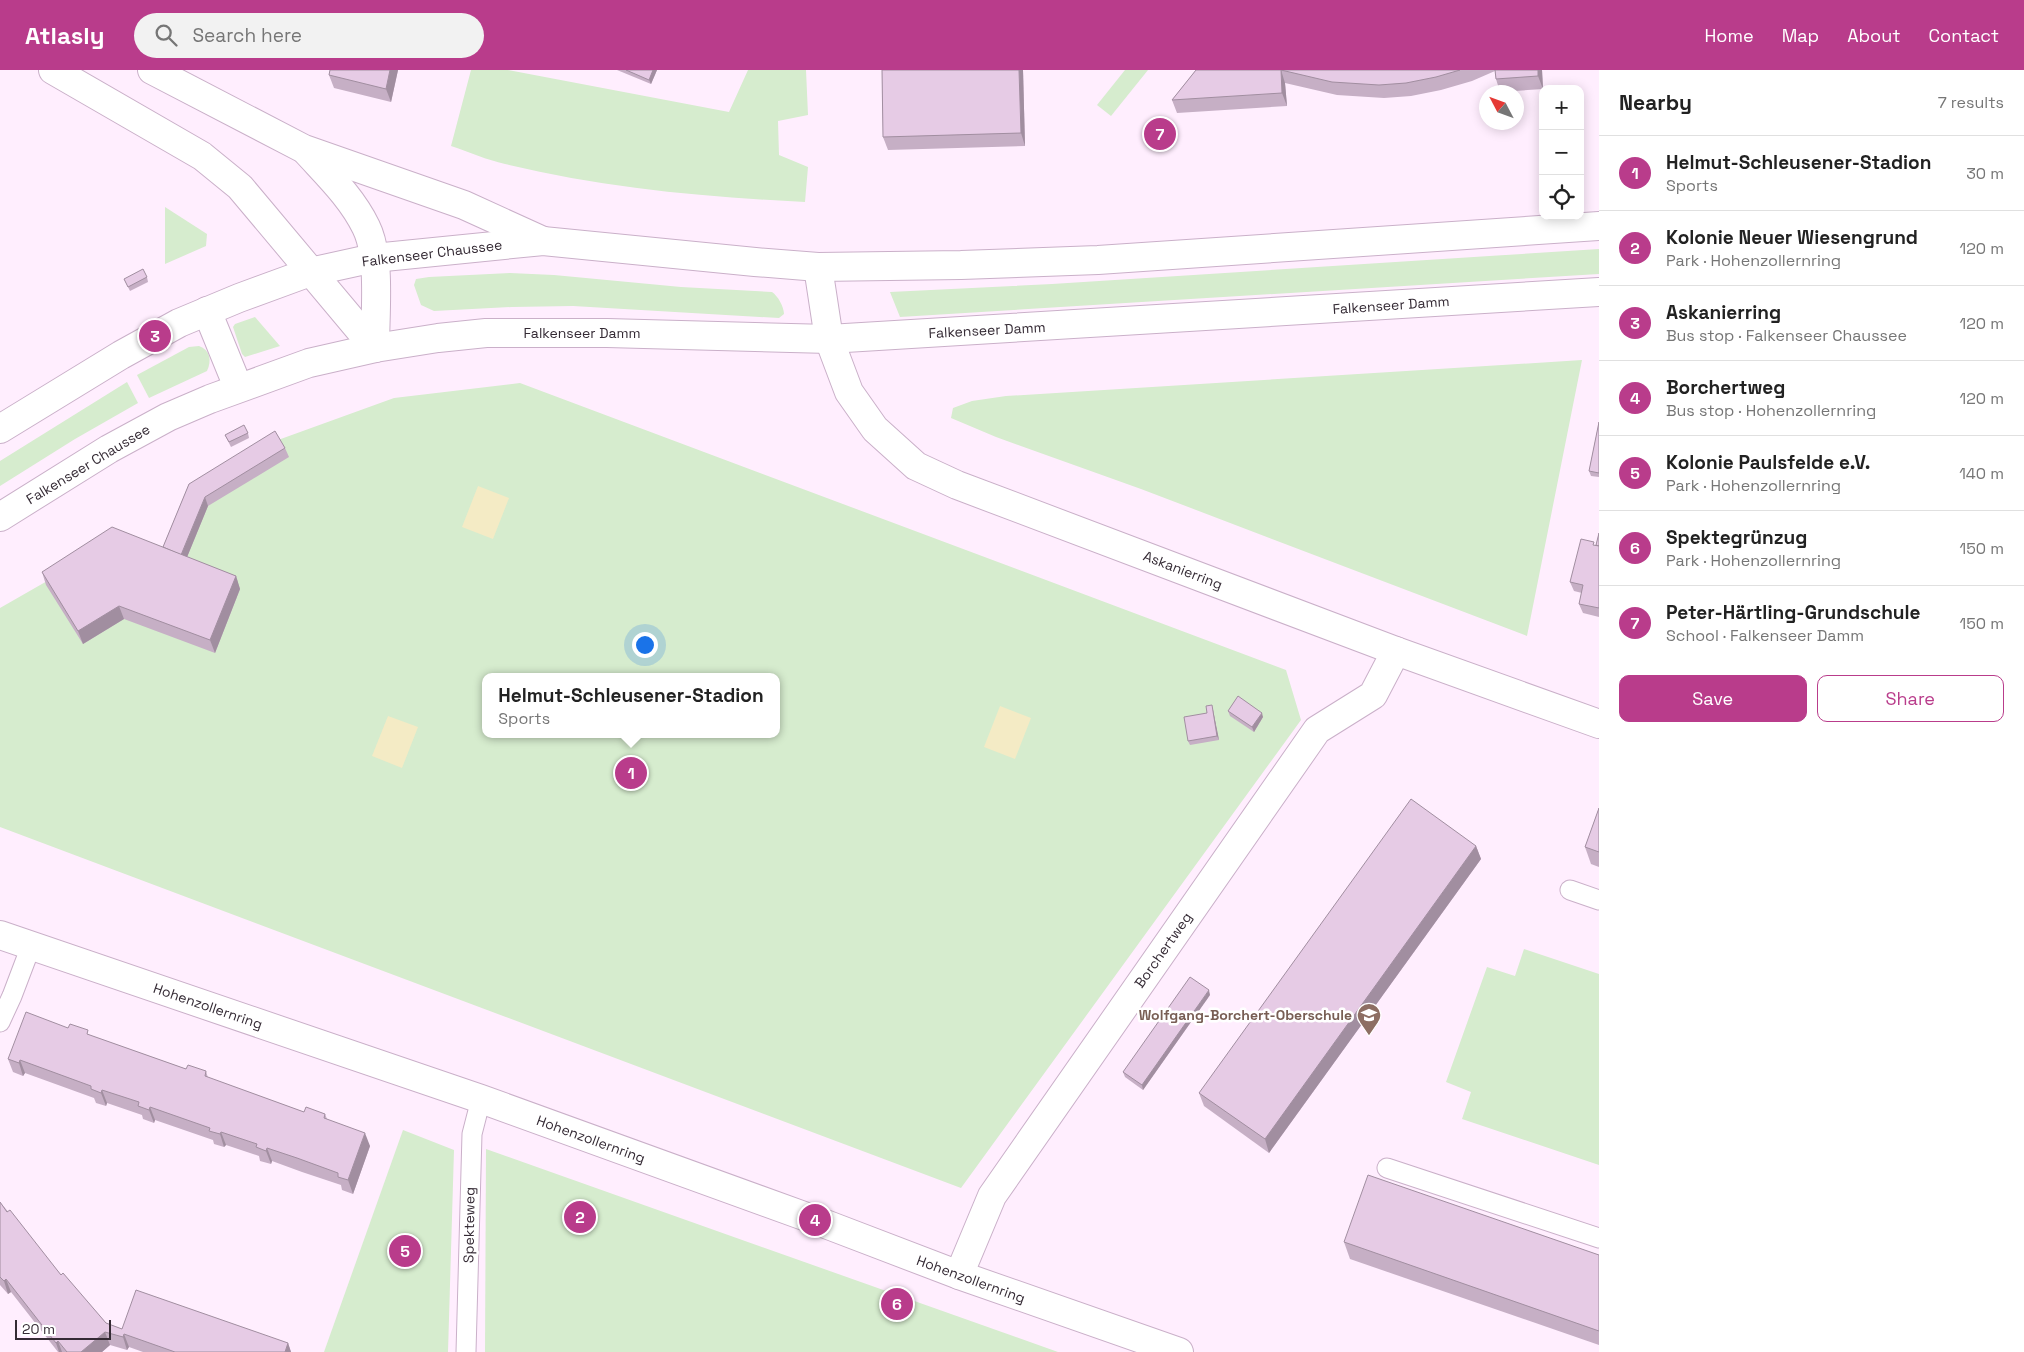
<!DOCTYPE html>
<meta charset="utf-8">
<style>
:root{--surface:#fff;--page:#f2f2f2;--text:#222;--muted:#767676;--line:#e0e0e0;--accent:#b93c8b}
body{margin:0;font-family:"Space Grotesk",sans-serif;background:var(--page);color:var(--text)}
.controls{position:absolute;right:15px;top:15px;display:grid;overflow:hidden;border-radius:10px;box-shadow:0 2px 12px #0003}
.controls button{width:45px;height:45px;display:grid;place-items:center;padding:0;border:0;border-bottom:1px solid var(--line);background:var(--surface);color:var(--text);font:25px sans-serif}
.compass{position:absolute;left:1479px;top:15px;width:45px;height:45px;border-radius:50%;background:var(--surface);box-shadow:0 2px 12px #0003;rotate:311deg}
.scale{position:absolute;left:15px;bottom:12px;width:96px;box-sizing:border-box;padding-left:5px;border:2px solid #342a34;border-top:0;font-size:14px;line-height:18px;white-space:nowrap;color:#342a34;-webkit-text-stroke:4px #fff;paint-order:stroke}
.you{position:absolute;left:644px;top:574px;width:18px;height:18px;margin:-12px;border:4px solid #fff;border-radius:50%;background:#1a73e8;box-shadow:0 0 0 8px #1a73e833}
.badge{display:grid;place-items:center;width:32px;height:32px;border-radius:50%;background:var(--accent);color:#fff;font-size:16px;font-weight:700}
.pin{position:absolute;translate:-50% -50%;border:2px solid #fff;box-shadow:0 1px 5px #0006}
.popup{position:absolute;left:482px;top:603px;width:298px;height:65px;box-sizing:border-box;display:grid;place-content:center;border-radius:10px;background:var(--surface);filter:drop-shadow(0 1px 4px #0005);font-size:16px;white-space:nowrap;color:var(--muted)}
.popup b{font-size:19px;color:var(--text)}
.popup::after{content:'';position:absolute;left:50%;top:100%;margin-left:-10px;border:10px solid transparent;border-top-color:var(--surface)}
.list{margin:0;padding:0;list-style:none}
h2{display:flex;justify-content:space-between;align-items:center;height:65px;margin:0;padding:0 20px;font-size:21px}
h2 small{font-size:16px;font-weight:400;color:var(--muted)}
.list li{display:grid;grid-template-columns:32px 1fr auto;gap:15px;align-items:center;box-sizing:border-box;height:75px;padding:0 20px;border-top:1px solid var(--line)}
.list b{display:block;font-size:19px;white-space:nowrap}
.list p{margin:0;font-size:16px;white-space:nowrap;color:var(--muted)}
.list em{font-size:16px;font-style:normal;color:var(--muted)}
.actions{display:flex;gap:10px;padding:15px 20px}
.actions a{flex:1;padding:11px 0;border:1px solid var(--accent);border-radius:10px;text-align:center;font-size:18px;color:var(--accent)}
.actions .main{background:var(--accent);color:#fff}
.icon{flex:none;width:28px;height:28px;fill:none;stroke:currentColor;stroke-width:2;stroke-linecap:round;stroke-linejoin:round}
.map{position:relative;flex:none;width:1599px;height:1282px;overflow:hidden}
header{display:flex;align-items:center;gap:30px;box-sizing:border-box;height:70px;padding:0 25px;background:var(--accent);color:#fff}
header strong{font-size:24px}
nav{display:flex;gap:28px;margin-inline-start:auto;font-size:18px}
.search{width:350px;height:45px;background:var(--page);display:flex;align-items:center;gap:12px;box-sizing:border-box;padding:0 18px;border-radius:28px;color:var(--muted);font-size:19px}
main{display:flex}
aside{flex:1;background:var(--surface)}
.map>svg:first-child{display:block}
</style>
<header>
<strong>Atlasly</strong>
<div class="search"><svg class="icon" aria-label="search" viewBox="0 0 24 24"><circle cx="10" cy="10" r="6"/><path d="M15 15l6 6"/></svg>Search here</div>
<nav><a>Home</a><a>Map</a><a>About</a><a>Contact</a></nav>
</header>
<main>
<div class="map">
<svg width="1599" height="1282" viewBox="0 0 1599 1282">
<rect width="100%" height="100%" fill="#ffeefe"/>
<g fill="#d6ecce" fill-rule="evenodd">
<path d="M 471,0 L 508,0 L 729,42 L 748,0 L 806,0 L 808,45 L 778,51 L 779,85 L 808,97 L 805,132 C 705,127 603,118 505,94 C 487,90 469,82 451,76 Z"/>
<polygon points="1125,0 1148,0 1111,46 1097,35"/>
<polygon points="165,137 207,164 206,176 165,194"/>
<polygon points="1599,179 1599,204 900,247 890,222 1052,214"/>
<path d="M 510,203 L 554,205 L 681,217 L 772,222 C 778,226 784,237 784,244 L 779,248 L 573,236 L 512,237 L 434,241 L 421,235 L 414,215 L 416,209 L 429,207 Z"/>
<polygon points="255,247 280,276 245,287 242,284 233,257 235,254"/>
<path d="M 199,276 C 210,280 212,290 207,301 L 149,328 L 137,305 L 189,277 Z"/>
<polygon points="1582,290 1527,566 1141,419 996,367 951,348 953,338 972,331 1006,326"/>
<polygon points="127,312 138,333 75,369 0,416 0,391"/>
<path d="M 520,313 L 1286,600 L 1301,650 L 961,1118 L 0,757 L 0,538 L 117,471 L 165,489 L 192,423 L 278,370 L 394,328 ZM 486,607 L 776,607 L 776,664 L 486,664 Z"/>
<polygon points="1524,879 1599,904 1599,1095 1462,1049 1471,1022 1446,1012 1487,897 1515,906"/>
<polygon points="403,1060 454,1080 448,1282 324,1282"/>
<polygon points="486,1079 1058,1282 485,1282"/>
</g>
<g fill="#f4ebc5">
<polygon points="478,416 509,428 493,469 462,457"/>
<polygon points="1000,636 1031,648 1015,689 984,677"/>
<polygon points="388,646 418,657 402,698 372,686"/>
</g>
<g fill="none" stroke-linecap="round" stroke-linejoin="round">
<g stroke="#cab0c9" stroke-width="21">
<g id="service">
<polyline points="1570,820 1599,830"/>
<polyline points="0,952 12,926 31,876"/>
<polyline points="1387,1098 1599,1168"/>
<polyline points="466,1282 472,1064 481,1029"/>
</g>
</g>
<g stroke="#cab0c9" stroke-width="30">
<g id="minor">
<polyline points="829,269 849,322 875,359 916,396 957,415 1396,581 1599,654"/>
<polyline points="0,865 481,1029 815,1150 959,1205 1179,1282"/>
<polyline points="959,1205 992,1126 1317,660 1373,625 1396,581"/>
</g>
</g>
<g stroke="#cab0c9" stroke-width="30">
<g id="secondary">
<polyline points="53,0 202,86 240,117 375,278"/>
<polyline points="152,0 304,79 464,135 543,171"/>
<path d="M 307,82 C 328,105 352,128 366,157 C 381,187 375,243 375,278"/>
<polyline points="818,197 829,269"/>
<polyline points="207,241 238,317"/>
<polyline points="0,359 121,285 179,253 239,228 310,202 374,188 543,171 755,192 818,197 961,195 1098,190 1599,156"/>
<polyline points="0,447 109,379 168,347 210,329 309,293 375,278 438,268 486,263 607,263 829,269 1599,222"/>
</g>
</g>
<use href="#service" stroke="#fff" stroke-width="19"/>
<use href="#minor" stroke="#fff" stroke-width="28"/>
<use href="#secondary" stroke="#fff" stroke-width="28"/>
</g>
<g fill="#c6afc5">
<polygon points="330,0 398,0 391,32 334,18 329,5"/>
<polygon points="617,0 657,0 651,14"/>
<polygon points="882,0 1023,0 1025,76 888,80 883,67"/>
<polygon points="1196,0 1542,0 1543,19 1500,22 1496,9 1495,1 1472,11 1441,20 1411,26 1384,28 1337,25 1285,13 1287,36 1177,43 1172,30"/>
<polygon points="147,207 148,212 130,221 124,209"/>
<polygon points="1599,352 1599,407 1591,406 1589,401"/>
<polygon points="248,363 249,368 231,377 225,365"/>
<polygon points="285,378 289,387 208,436 187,487 236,506 240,519 215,583 124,549 83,574 46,515 42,502 163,477 189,414"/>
<polygon points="1599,463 1599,547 1583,543 1579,534 1582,523 1574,521 1570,512 1595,475 1596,475"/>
<polygon points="1213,640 1219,670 1190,675 1188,671 1207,643"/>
<polygon points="1228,641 1263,647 1254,662 1230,646"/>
<polygon points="1599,738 1599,797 1591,794 1585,777"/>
<polygon points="1476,776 1481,789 1269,1083 1204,1036 1199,1023"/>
<polygon points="1210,925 1143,1020 1125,1007 1123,1002"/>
<polygon points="68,958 186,999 206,1001 208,1008 304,1042 325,1044 327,1049 370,1076 353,1124 342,1120 341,1115 302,1102 272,1091 271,1094 260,1091 259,1086 226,1075 224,1077 214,1074 213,1070 155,1050 154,1053 143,1049 142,1045 107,1033 106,1036 96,1033 94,1028 25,1003 23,1006 13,1002 8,989"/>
<polygon points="0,1132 61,1205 106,1253 122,1259 288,1273 291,1282 143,1282 129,1277 127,1280 110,1275 102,1282 58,1282 11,1222 8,1224 0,1215"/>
<polygon points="1344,1172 1599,1185 1599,1275 1350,1189"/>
</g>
<g fill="#a18ea0">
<polygon points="390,0 398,0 391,32 386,19"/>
<polygon points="653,0 657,0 651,14 649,10"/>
<polygon points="1019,0 1023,0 1025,76 1021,63"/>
<polygon points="1281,0 1285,13 1287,36 1282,23"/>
<polygon points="1538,0 1542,0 1543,19 1538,6"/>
<polygon points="205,427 208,436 183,497 180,488"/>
<polygon points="236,506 240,519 215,583 210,570"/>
<polygon points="119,536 124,549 83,574 78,561"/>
<polygon points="1212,635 1219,670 1217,666"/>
<polygon points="1262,643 1263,647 1254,662 1252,657"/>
<polygon points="1476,776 1481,789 1269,1083 1265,1069"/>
<polygon points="1209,920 1210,925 1143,1020 1142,1015"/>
<polygon points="20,990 25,1003 23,1006 19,993"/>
<polygon points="102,1020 107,1033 106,1036 101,1023"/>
<polygon points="150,1037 155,1050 154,1053 149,1040"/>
<polygon points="221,1062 226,1075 224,1077 220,1064"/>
<polygon points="365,1063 370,1076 353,1124 348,1110"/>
<polygon points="267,1078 272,1091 271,1094 266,1081"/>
<polygon points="6,1209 11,1222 8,1224 4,1211"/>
<polygon points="105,1262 110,1275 102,1282 81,1282"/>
<polygon points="124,1264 129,1277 127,1280 123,1267"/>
<polygon points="58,1271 62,1282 59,1282 56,1273"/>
<polygon points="288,1273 291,1282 285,1282"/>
</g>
<g fill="#e6cbe5" stroke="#a18ea0">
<polygon points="330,0 390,0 386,19 329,5"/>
<polygon points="626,0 653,0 649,10"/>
<polygon points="882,0 1019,0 1021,63 883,67"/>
<polygon points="1196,0 1281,0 1282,23 1172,30"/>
<polygon points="1281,0 1460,0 1436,7 1406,13 1379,15 1332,12"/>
<polygon points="1495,0 1538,0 1538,6 1496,9"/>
<polygon points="143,199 147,207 128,217 124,209"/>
<polygon points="1599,352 1599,403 1589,401"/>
<polygon points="244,355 248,363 229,372 225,365"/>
<polygon points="275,361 285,378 205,427 181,485 163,477 189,414"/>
<polygon points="112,457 236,506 210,570 119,536 78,561 42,502"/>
<polygon points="1599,463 1599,476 1596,475"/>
<polygon points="1581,469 1594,472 1593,475 1599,476 1599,538 1579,534 1583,515 1570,512"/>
<polygon points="1238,626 1262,643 1252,657 1228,641"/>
<polygon points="1212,635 1217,666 1188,671 1184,647 1207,643 1206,636"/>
<polygon points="1411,729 1476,776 1265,1069 1199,1023"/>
<polygon points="1599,738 1599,782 1585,777"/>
<polygon points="1190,907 1209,920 1142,1015 1123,1002"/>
<polygon points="26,942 68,958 70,954 88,960 87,964 186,999 188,995 206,1001 205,1006 304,1042 306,1037 325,1044 324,1048 365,1063 348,1110 338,1107 338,1103 297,1088 267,1078 266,1081 256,1077 257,1074 221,1062 220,1064 209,1061 210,1058 150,1037 149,1040 138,1036 139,1032 102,1020 101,1023 91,1019 91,1016 20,990 19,993 8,989"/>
<polygon points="1368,1105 1599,1185 1599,1261 1344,1172"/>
<polygon points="0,1132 7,1142 10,1140 61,1205 63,1203 106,1253 122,1259 136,1220 288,1273 285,1282 175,1282 124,1264 123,1267 105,1262 81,1282 67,1282 58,1271 56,1273 6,1209 4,1211 0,1207"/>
</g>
<defs>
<g id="school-pin" transform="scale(1.25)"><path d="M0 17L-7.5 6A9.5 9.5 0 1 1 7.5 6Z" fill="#8d6e63" stroke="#fff"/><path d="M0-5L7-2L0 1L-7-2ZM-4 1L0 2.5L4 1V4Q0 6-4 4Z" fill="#fff"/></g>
</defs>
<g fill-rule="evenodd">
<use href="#school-pin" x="1369" y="945"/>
</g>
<g text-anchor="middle" stroke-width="5" stroke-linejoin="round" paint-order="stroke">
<g font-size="14" fill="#342a34" stroke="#fff">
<text transform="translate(432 183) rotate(-7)" y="5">Falkenseer Chaussee</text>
<text transform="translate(1391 235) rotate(-4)" y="5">Falkenseer Damm</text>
<text transform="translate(987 260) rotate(-3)" y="5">Falkenseer Damm</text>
<text x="582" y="268">Falkenseer Damm</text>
<text transform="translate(88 394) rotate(-31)" y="5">Falkenseer Chaussee</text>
<text transform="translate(1183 500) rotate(21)" y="5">Askanierring</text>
<text transform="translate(1163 880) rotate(-55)" y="5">Borchertweg</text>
<text transform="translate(208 936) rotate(19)" y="5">Hohenzollernring</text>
<text transform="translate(591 1069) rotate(20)" y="5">Hohenzollernring</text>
<text transform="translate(469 1155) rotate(-89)" y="5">Spekteweg</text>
<text transform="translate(971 1209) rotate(20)" y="5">Hohenzollernring</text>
</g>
<g font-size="14" font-weight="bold" fill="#785e54" stroke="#fff" text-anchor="end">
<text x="1352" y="950">Wolfgang-Borchert-Oberschule</text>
</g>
</g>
</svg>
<div class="controls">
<button>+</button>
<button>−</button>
<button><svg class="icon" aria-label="locate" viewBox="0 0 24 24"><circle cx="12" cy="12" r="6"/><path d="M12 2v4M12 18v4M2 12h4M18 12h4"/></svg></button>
</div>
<svg class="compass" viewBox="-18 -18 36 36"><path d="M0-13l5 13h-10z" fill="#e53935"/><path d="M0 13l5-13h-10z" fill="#767676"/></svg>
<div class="scale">20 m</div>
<div class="you"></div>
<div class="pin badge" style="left:631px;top:703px">1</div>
<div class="popup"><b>Helmut-Schleusener-Stadion</b>Sports</div>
<div class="pin badge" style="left:580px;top:1147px">2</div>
<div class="pin badge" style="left:155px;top:266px">3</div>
<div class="pin badge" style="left:815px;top:1150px">4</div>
<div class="pin badge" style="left:405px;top:1181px">5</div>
<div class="pin badge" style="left:897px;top:1234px">6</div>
<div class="pin badge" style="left:1160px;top:64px">7</div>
</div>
<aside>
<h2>Nearby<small>7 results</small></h2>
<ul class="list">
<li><span class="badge">1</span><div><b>Helmut-Schleusener-Stadion</b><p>Sports</p></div><em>30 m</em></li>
<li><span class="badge">2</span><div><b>Kolonie Neuer Wiesengrund</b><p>Park · Hohenzollernring</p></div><em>120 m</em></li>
<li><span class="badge">3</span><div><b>Askanierring</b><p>Bus stop · Falkenseer Chaussee</p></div><em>120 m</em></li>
<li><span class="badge">4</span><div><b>Borchertweg</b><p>Bus stop · Hohenzollernring</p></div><em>120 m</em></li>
<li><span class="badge">5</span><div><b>Kolonie Paulsfelde e.V.</b><p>Park · Hohenzollernring</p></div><em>140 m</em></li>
<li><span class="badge">6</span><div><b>Spektegrünzug</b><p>Park · Hohenzollernring</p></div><em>150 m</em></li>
<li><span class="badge">7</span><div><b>Peter-Härtling-Grundschule</b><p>School · Falkenseer Damm</p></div><em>150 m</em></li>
</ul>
<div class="actions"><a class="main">Save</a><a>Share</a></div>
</aside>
</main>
